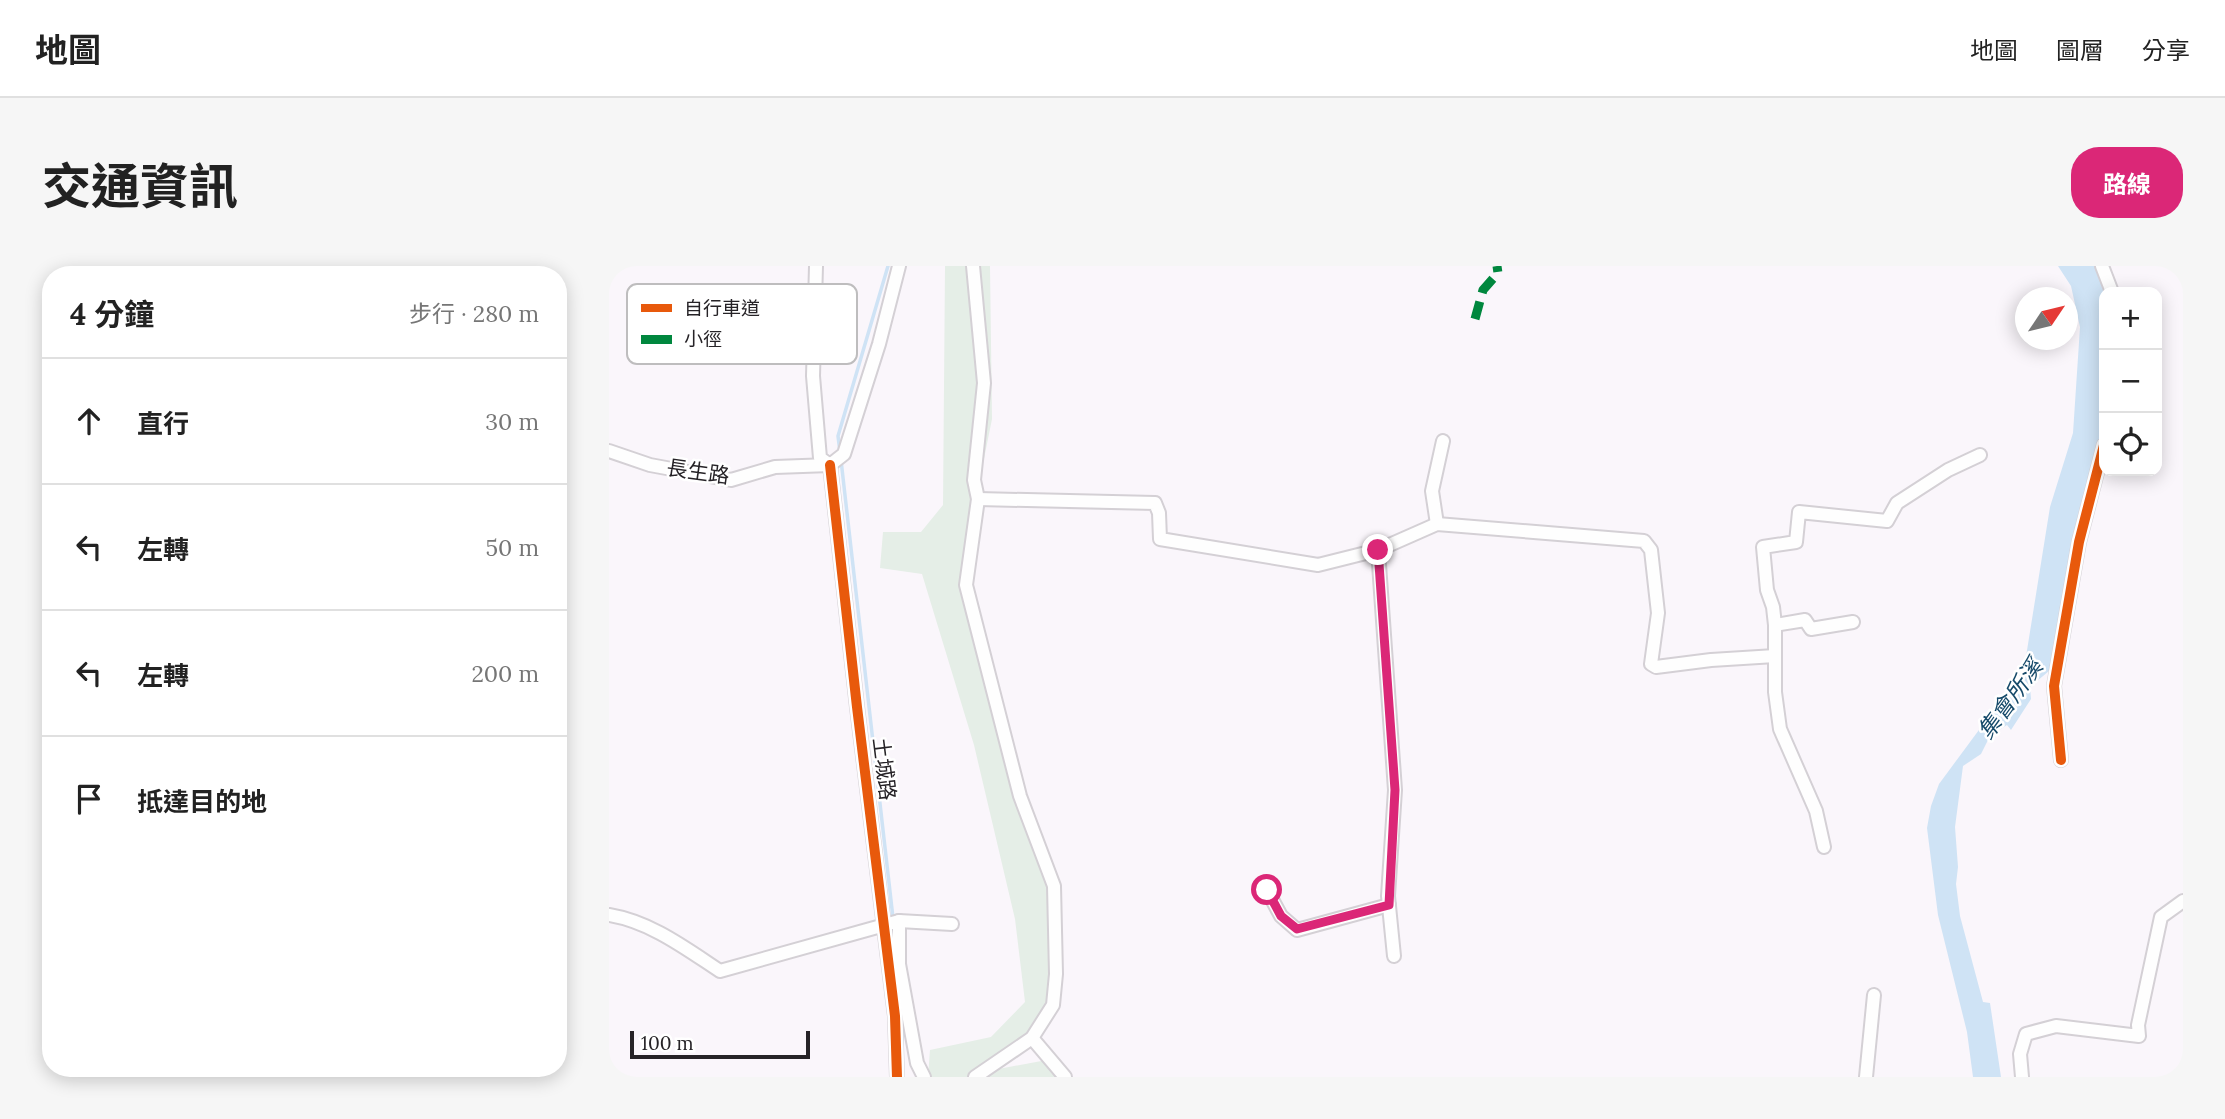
<!DOCTYPE html>
<html lang="zh-TW">
<meta charset="utf-8">
<style>
:root{--surface:#fff;--page:#f6f6f6;--text:#222;--muted:#767676;--line:#e0e0e0;--accent:#db2777}
body{margin:0;font-family:Lora,"Noto Sans TC",serif;background:var(--page);color:var(--text)}
.controls{position:absolute;right:21px;top:21px;display:grid;overflow:hidden;border-radius:14px;box-shadow:0 4px 18px #0003}
.controls button{width:63px;height:63px;display:grid;place-items:center;padding:0;border:0;border-bottom:2px solid var(--line);background:var(--surface);color:var(--text);font:35px sans-serif}
.compass{position:absolute;left:1406px;top:21px;width:63px;height:63px;border-radius:50%;background:var(--surface);box-shadow:0 4px 18px #0003;rotate:55deg}
.scale{position:absolute;left:21px;bottom:18px;width:180px;box-sizing:border-box;padding-left:7px;border:4px solid #262327;border-top:0;font-size:19px;line-height:24px;white-space:nowrap;color:#262327;-webkit-text-stroke:5px #fff;paint-order:stroke}
.stop{position:absolute;width:21px;height:21px;margin:-16px;border:5px solid #db2777;border-radius:50%;background:#fff}
.stop.end{background:#db2777;border-color:#fff;box-shadow:0 2px 7px #0008}
.list{margin:0;padding:0;list-style:none}
h2{display:flex;justify-content:space-between;align-items:center;height:91px;margin:0;padding:0 28px;font-size:30px}
h2 small{font-size:23px;font-weight:400;color:var(--muted)}
.list li{display:grid;grid-template-columns:46px 1fr auto;gap:21px;align-items:center;box-sizing:border-box;height:126px;padding:0 28px;border-top:2px solid var(--line)}
.list b{display:block;font-size:26px;white-space:nowrap}
.list em{font-size:23px;font-style:normal;color:var(--muted)}
.icon{flex:none;width:38px;height:38px;fill:none;stroke:currentColor;stroke-width:2;stroke-linecap:round;stroke-linejoin:round}
.map{position:relative;flex:none;width:1574px;height:811px;overflow:hidden;border-radius:28px}
header{display:flex;align-items:center;gap:42px;box-sizing:border-box;height:98px;padding:0 35px;background:var(--surface);border-bottom:2px solid var(--line)}
header strong{font-size:33px}
nav{display:flex;gap:38px;margin-inline-start:auto;font-size:24px}
.intro{display:flex;align-items:center;justify-content:space-between;box-sizing:border-box;height:168px;padding:0 42px}
h1{margin:0;font-size:49px}
.button{padding:18px 32px;border-radius:28px;background:var(--accent);color:#fff;font-size:24px;font-weight:700}
main{display:flex;gap:42px;padding:0 42px}
aside{flex:1;background:var(--surface);border-radius:28px;box-shadow:0 4px 18px #0003}
.map>svg:first-child{display:block}
</style>
<header>
<strong>地圖</strong>
<nav><a>地圖</a><a>圖層</a><a>分享</a></nav>
</header>
<div class="intro"><h1>交通資訊</h1><a class="button">路線</a></div>
<main>
<aside>
<h2>4 分鐘<small>步行 · 280 m</small></h2>
<ul class="list">
<li><svg class="icon" aria-label="ahead" viewBox="0 0 24 24"><path d="M12 20V5M6 11l6-6 6 6"/></svg><div><b>直行</b></div><em>30 m</em></li>
<li><svg class="icon" aria-label="left" viewBox="0 0 24 24"><path d="M17 20v-9H6M10 6l-5 5 5 5"/></svg><div><b>左轉</b></div><em>50 m</em></li>
<li><svg class="icon" aria-label="left" viewBox="0 0 24 24"><path d="M17 20v-9H6M10 6l-5 5 5 5"/></svg><div><b>左轉</b></div><em>200 m</em></li>
<li><svg class="icon" aria-label="arrive" viewBox="0 0 24 24"><path d="M6 21V4h12l-3 4 3 4H6"/></svg><div><b>抵達目的地</b></div></li>
</ul>
</aside>
<div class="map">
<svg width="1574" height="811" viewBox="0 0 1574 811">
<rect width="100%" height="100%" fill="#faf6fb"/>
<polygon fill="#e5eee7" points="336,0 381,0 383,153 354,297 436,592 450,696 432,760 384,804 443,793 454,811 319,811 321,784 382,771 416,736 406,653 365,479 313,308 271,302 274,266 312,266 334,239"/>
<polygon fill="#cfe3f5" points="1449,0 1490,0 1499,26 1495,26 1495,172 1489,200 1469,253 1440,405 1421,421 1422,433 1402,464 1398,459 1381,470 1372,488 1354,500 1346,561 1349,601 1347,618 1351,650 1374,736 1381,737 1392,811 1364,811 1358,766 1329,649 1318,562 1322,540 1330,518 1415,403 1441,241 1464,167 1471,61 1462,20"/>
<g fill="none" stroke-linecap="round" stroke-linejoin="round">
<g stroke="#cfe3f5" stroke-width="3.5">
<polyline points="231,186 229,170 279,0"/>
<polyline points="232,194 284,652"/>
<polyline points="293,784 294,750"/>
</g>
<g stroke="#d4d0d5" stroke-width="16">
<g id="minor">
<polyline points="207,0 204,110 211,192 221,199"/>
<polyline points="364,0 375,117 365,214 369,233 357,319 411,530 445,620 447,708 444,739 423,772 366,811"/>
<polyline points="1493,0 1503,26"/>
<polyline points="0,185 41,199 122,214 166,201 221,199 235,188 270,78 290,0"/>
<polyline points="221,199 248,441 286,750 288,811"/>
<polyline points="369,233 546,237 550,247 551,273 709,299 769,284 828,258 1035,275 1042,284 1049,347 1042,398 1047,401 1102,394 1166,390"/>
<polyline points="828,258 823,225 834,175"/>
<polyline points="769,284 786,524 779,630 785,690"/>
<polyline points="1166,359 1196,354 1202,363 1244,356"/>
<polyline points="1452,494 1445,420 1470,276 1495,179"/>
<polyline points="1215,581 1207,545 1171,463 1166,426 1166,359 1164,341 1158,324 1154,281 1187,276 1190,246 1278,255 1288,237 1339,204 1371,189"/>
<polyline points="658,624 672,650 688,664 780,639"/>
<path d="M 0,649 C 42,656 76,682 111,705 L 290,655 L 343,658"/>
<polyline points="290,655 290,698 308,797 315,811"/>
<polyline points="423,772 456,811"/>
<polyline points="1257,811 1265,729"/>
<polyline points="1413,811 1411,788 1417,768 1447,760 1530,770 1529,759 1552,651 1574,635"/>
</g>
</g>
<use href="#minor" stroke="#fefefe" stroke-width="12"/>
<polyline stroke="#00873e" stroke-width="9" stroke-dasharray="18 9" stroke-linecap="butt" points="866,53 874,24 889,7 888,0"/>
<g stroke="#fff" stroke-width="15">
<g id="cycleway">
<polyline points="221,199 248,441 286,750 288,811"/>
<polyline points="1452,494 1445,420 1470,276 1495,179"/>
</g>
</g>
<use href="#cycleway" stroke="#e8590c" stroke-width="10"/>
</g>
<g fill="none" stroke-linecap="round" stroke-linejoin="round">
<polyline stroke="#db2777" stroke-width="9" points="658,624 672,650 688,663 780,639 786,524 769,284"/>
</g>
<g text-anchor="middle" stroke-width="5" stroke-linejoin="round" paint-order="stroke">
<g font-size="21" fill="#262327" stroke="#fff">
<text transform="translate(89 206) rotate(8)" y="7">長生路</text>
<text transform="translate(275 503) rotate(83)" y="7">土城路</text>
</g>
<g font-size="23" font-style="italic" fill="#164a6a" stroke="#fff">
<text transform="translate(1401 433) rotate(-54)" y="8">集會所溪</text>
</g>
</g>
<rect x="18" y="18" width="230" height="80" rx="10" fill="#fff" stroke="#bebdbe" stroke-width="2"/>
<rect x="32" y="38" width="31" height="8" fill="#e8590c"/>
<rect x="32" y="69" width="31" height="9" fill="#00873e"/>
<g font-size="19" fill="#262327">
<text x="75" y="49">自行車道</text>
<text x="75" y="80">小徑</text>
</g>
</svg>
<div class="controls">
<button>+</button>
<button>−</button>
<button><svg class="icon" aria-label="locate" viewBox="0 0 24 24"><circle cx="12" cy="12" r="6"/><path d="M12 2v4M12 18v4M2 12h4M18 12h4"/></svg></button>
</div>
<svg class="compass" viewBox="-18 -18 36 36"><path d="M0-13l5 13h-10z" fill="#e53935"/><path d="M0 13l5-13h-10z" fill="#767676"/></svg>
<div class="scale">100 m</div>
<div class="stop" style="left:658px;top:624px"></div>
<div class="stop end" style="left:769px;top:284px"></div>
</div>
</main>
